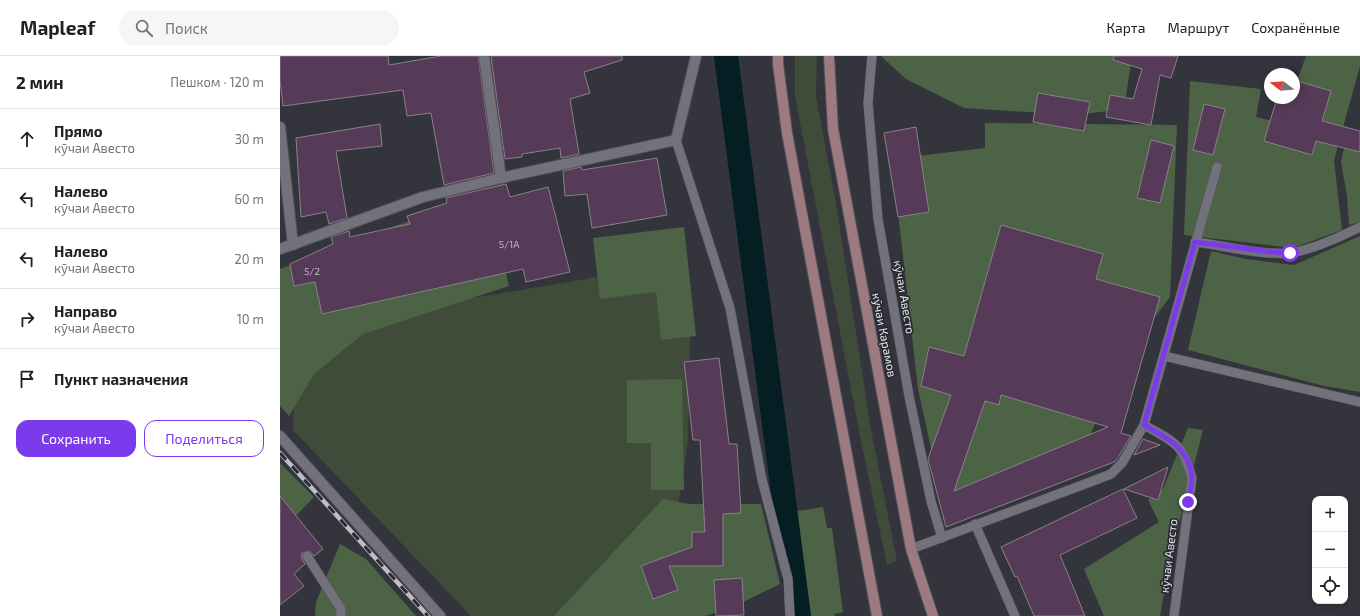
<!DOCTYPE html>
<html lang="ru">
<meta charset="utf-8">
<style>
:root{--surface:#fff;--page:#f6f6f6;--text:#202124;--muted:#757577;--line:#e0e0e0;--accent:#7c3aed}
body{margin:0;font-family:"Exo 2",sans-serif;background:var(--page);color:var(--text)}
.controls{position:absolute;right:12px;bottom:12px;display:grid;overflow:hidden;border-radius:8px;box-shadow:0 2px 10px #0003}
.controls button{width:36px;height:36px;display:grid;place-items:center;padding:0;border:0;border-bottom:1px solid var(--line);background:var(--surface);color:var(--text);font:20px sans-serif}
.compass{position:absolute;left:984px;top:12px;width:36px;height:36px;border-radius:50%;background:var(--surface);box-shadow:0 2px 10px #0003;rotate:286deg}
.stop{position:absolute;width:12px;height:12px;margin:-9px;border:3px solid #7c3aed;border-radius:50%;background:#fff}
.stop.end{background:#7c3aed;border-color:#fff;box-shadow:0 1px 4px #0008}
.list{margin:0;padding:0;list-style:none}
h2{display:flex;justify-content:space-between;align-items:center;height:52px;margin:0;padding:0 16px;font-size:17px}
h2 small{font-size:13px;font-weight:400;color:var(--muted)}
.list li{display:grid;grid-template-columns:26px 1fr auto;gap:12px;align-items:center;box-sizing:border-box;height:60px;padding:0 16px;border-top:1px solid var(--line)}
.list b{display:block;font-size:15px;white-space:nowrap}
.list p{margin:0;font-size:13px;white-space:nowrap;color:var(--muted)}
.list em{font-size:13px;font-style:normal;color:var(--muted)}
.actions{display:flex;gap:8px;padding:12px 16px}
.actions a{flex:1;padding:9px 0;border:1px solid var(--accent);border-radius:12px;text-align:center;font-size:14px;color:var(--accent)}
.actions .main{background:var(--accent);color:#fff}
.icon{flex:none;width:22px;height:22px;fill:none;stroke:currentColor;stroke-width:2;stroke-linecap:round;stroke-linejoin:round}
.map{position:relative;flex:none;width:1080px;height:560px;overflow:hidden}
header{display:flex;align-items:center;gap:24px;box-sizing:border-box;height:56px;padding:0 20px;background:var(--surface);border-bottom:1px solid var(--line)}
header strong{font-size:19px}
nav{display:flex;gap:22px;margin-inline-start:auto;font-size:14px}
.search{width:280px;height:36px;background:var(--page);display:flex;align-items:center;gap:10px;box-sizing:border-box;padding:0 14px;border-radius:22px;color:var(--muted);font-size:15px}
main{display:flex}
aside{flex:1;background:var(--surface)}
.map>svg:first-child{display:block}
</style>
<header>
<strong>Mapleaf</strong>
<div class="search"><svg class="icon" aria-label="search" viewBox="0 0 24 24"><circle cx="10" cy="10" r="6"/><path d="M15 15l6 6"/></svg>Поиск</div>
<nav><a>Карта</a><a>Маршрут</a><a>Сохранённые</a></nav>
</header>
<main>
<aside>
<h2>2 мин<small>Пешком · 120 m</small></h2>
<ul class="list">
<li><svg class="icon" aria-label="ahead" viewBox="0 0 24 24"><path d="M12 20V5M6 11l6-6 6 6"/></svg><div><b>Прямо</b><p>кӯчаи Авесто</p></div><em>30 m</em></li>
<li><svg class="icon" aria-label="left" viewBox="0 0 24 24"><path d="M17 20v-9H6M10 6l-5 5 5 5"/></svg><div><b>Налево</b><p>кӯчаи Авесто</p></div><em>60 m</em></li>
<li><svg class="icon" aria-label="left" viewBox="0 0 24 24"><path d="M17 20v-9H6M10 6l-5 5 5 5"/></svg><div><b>Налево</b><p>кӯчаи Авесто</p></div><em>20 m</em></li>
<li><svg class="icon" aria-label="right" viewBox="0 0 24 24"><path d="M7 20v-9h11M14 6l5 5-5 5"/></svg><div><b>Направо</b><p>кӯчаи Авесто</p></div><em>10 m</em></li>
<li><svg class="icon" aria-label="arrive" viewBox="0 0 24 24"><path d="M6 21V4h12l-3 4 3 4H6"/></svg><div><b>Пункт назначения</b></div></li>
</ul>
<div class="actions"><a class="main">Сохранить</a><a>Поделиться</a></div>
</aside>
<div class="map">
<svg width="1080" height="560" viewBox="0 0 1080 560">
<rect width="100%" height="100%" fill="#34343d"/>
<g fill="#3f4c3a">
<polygon points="515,0 537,0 536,41 556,147 591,374 617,505 607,509 579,375 515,40"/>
<polygon points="370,212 410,280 408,386 399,445 333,533 309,560 191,560 13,374 17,272"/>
</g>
<g fill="#4c6445">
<polygon points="601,0 852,0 844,53 796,59 684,52 626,23"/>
<polygon points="1026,0 1080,0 1080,10 1054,104 1062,174 1013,192 904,179 910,25 981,33 976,61 1002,67 1014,42 1014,33"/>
<polygon points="705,67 897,69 890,241 839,308 806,390 665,456 638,333 612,103 705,92"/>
<polygon points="1066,83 1080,87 1080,166 1069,169 1067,140 1061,106"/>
<polygon points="210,149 229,230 83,278 34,318 9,360 0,350 0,213 78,182 142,161"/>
<polygon points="404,171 416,280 381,284 376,236 320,243 313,182"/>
<polygon points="1080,180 1080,336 1044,330 908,294 931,195 966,203 1014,209"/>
<polygon points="402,323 404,434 371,434 371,387 347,387 347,324"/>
<polygon points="908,372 923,374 891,499 880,560 824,560 804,513 879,466 868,444 883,433"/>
<polygon points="0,407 34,441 0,476"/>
<polygon points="383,443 409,448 481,448 500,528 455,550 425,560 274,560"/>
<polygon points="543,451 547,472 552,472 563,556 555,558 555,560 527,560 512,456"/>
<polygon points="60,488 86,503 136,560 35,560 36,546"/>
</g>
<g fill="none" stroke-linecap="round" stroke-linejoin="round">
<polyline stroke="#041e23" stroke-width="24" points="446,0 519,560"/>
</g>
<g fill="#553b57" stroke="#898189" fill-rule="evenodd">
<polygon points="0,0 108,0 109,9 161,0 198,0 214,117 164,129 151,57 127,60 123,34 3,50 0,24"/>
<polygon points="211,0 342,0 342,4 304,16 310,37 290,43 299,98 281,102 280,92 242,98 242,101 225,103"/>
<polygon points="834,0 898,0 891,22 880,19 871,69 826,61 830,39 853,43 862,13 833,4"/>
<polygon points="1014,24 1051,35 1042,65 1080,75 1080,96 1036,85 1032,99 984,85 997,42 1014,42"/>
<polygon points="758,37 810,46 804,75 753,66"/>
<polygon points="924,48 945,53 933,99 913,94"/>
<polygon points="100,68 102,90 56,95 67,162 49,168 46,156 21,161 16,82"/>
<polygon points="636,71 649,156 618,161 604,77"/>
<polygon points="871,84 894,90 880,147 857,142"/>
<polygon points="377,102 387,159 312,172 307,138 285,140 283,115 301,111 302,114"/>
<polygon points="226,128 230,141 268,131 290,216 246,226 243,213 42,258 35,226 14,230 10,208 53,188 51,181 69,175 70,181 130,168 127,160 167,147 166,142"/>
<path d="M 721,169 L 823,198 L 816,223 L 880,241 L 841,377 L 851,380 L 837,403 L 834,406 L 666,471 L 648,403 L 671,339 L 641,330 L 649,291 L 684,300 ZM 721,339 L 828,371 L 674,435 L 705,345 L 719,349 Z"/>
<polygon points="439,302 449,388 457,388 461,457 443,458 443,510 389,510 398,534 373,543 361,510 412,491 412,476 425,476 420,384 413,384 404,306"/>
<polygon points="863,383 880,389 854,399"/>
<polygon points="888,411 878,444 844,433"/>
<polygon points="843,433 857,462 780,499 805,560 754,560 737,520 735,521 721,491"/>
<polygon points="0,440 43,493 34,500 29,495 22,497 21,501 25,508 14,518 24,530 0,549"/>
<polygon points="462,522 464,559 436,560 434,524"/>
</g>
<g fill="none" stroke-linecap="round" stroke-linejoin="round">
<g stroke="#53535b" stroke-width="10">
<g id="lane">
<polyline points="592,0 588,47 598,163 629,340 651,445 662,482"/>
<polyline points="396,84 450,252 482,424 508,523 510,560"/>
<path d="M 915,186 C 941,189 985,200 1010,197 C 1032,194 1060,181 1080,171"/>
<polyline points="884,300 1080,346"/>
<path d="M 864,369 C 894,386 902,386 912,422 L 894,560"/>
<polyline points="695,468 735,560"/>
<polyline points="631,493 813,425 831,418 842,407 864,369 937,111"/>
<polyline points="27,500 61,553 61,560"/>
</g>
</g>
<g stroke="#53535b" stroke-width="12">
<g id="street">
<polyline points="204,0 221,122"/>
<polyline points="0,71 13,189"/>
<polyline points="0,193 143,141 221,122 396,84 416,0"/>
<polyline points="0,380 160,560"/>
</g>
</g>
<g stroke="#53535b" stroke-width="12">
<g id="secondary">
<polyline points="498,0 498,8 507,77 597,560"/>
<polyline points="549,0 553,73 631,493 653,560"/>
</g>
</g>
<use href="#lane" stroke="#72717c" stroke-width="9"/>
<use href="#street" stroke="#72717c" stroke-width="10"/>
<use href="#secondary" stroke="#9c7a80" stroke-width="10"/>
<g stroke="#bdbdc3" stroke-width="4.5">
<polyline id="rail" points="0,397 148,560"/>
</g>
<use href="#rail" stroke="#2a2a33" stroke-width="3" stroke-dasharray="9" stroke-linecap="butt"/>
</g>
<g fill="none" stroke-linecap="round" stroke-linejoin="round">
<path stroke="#7c3aed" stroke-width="5" d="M 908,446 C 909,439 912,429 912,422 C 910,392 887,382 864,369 L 915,186 L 991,196 L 1010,197"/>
</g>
<g text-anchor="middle" stroke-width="3.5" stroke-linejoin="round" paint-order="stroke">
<g font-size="10" fill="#bfb8c4">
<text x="229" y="192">5/1А</text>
<text x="32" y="219">5/2</text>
</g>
<g font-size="12" fill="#e2e2e8" stroke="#2a2a33">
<text transform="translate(624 241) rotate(80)" y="4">кӯчаи Авесто</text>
<text transform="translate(604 279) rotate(79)" y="4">кӯчаи Карамов</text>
<text transform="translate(889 500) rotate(-83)" y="4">кӯчаи Авесто</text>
</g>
</g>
</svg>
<div class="controls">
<button>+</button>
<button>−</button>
<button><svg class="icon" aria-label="locate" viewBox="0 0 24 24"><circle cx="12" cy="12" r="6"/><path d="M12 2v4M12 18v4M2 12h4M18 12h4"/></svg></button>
</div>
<svg class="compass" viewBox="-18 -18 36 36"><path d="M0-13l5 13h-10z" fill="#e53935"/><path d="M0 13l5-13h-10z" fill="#757577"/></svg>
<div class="stop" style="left:1010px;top:197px"></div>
<div class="stop end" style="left:908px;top:446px"></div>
</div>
</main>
